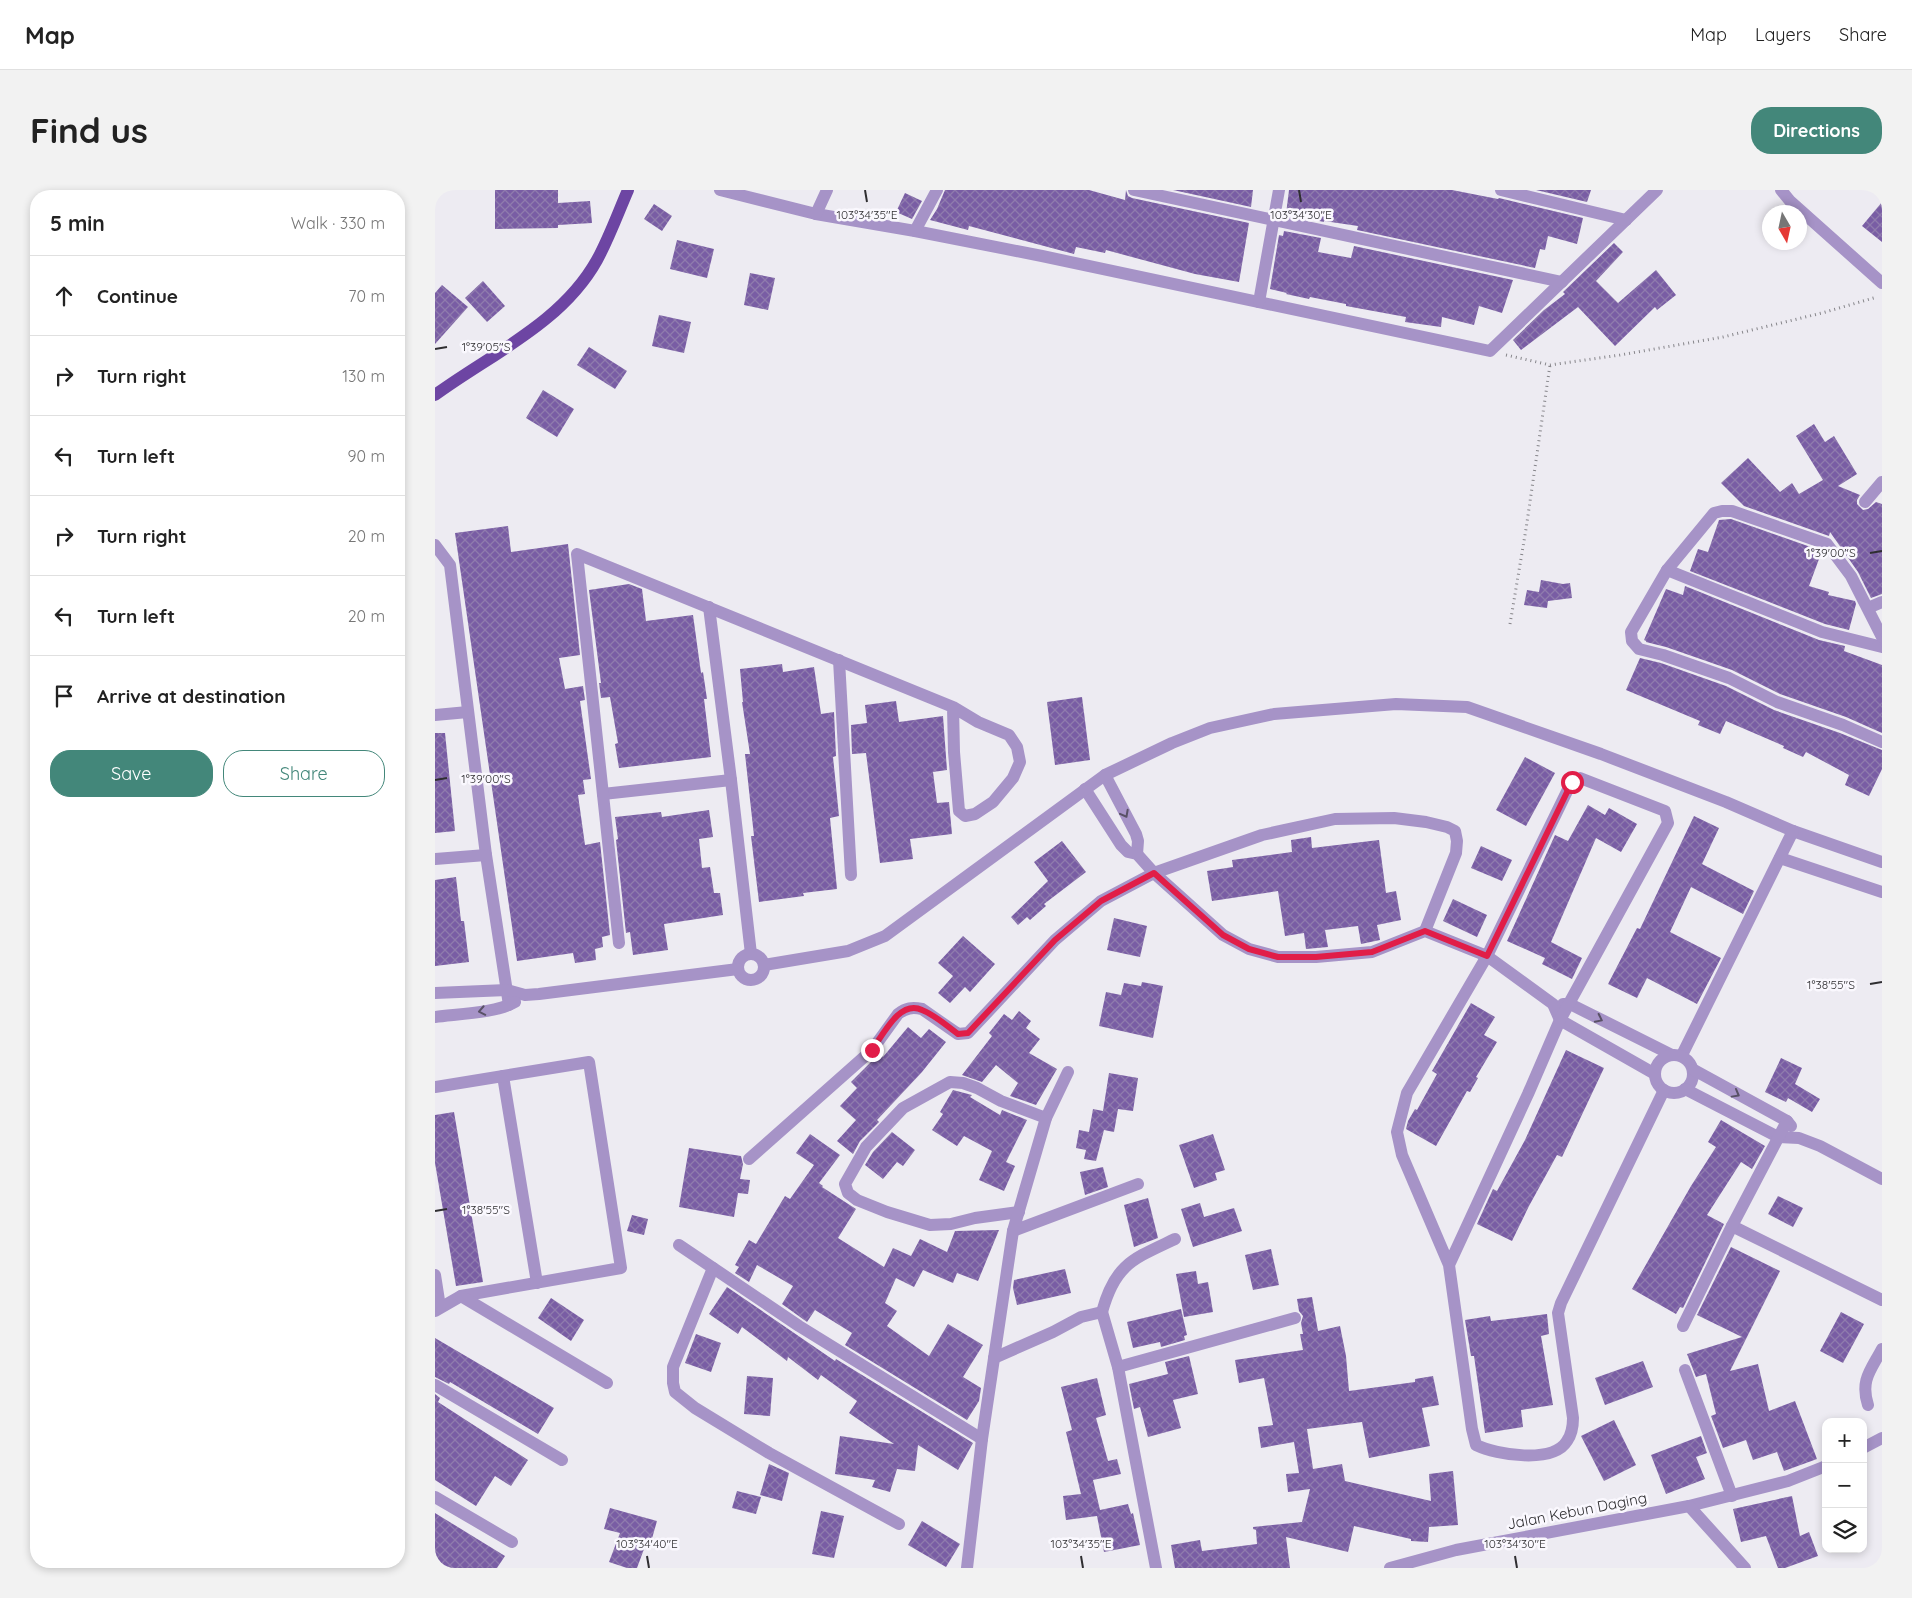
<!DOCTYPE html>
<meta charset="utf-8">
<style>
:root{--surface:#fff;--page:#f2f2f2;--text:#222;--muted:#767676;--line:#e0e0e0;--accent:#43877a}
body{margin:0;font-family:Quicksand,sans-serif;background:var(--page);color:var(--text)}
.controls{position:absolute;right:15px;bottom:15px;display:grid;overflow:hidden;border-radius:10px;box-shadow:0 2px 8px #0003}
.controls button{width:45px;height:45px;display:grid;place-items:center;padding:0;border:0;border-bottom:1px solid var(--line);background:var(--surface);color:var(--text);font:25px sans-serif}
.compass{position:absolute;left:1327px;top:15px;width:45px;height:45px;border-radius:50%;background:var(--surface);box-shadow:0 2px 8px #0003;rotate:171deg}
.stop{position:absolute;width:15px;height:15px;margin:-11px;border:4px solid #e11d48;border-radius:50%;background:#fff}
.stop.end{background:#e11d48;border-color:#fff;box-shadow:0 1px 5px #0008}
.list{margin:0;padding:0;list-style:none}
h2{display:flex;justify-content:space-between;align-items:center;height:65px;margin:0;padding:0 20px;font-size:21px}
h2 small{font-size:16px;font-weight:400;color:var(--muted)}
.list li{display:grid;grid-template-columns:32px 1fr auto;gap:15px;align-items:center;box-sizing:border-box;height:80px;padding:0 20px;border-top:1px solid var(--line)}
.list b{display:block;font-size:19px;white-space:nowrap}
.list em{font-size:16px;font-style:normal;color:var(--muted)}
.actions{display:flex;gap:10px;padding:15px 20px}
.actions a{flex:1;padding:11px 0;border:1px solid var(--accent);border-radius:20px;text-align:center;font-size:18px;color:var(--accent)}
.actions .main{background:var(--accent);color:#fff}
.icon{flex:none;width:28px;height:28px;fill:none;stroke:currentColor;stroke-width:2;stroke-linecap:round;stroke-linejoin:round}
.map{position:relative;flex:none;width:1447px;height:1378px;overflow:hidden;border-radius:20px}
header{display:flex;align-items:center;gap:30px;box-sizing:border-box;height:70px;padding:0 25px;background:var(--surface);border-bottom:1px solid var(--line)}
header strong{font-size:24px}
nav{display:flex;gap:28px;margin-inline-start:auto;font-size:18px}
.intro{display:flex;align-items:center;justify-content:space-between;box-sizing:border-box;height:120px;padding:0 30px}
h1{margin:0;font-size:35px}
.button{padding:12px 22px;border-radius:20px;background:var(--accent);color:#fff;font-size:18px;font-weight:700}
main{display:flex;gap:30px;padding:0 30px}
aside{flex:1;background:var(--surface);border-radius:20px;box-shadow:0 2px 8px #0003}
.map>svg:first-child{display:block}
</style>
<header>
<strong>Map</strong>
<nav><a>Map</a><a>Layers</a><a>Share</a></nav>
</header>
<div class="intro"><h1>Find us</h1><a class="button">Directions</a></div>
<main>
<aside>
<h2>5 min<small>Walk · 330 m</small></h2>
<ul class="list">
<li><svg class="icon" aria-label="ahead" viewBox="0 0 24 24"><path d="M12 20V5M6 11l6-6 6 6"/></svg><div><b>Continue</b></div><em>70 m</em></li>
<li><svg class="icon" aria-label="right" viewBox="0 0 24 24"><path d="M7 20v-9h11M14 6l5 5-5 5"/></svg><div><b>Turn right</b></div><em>130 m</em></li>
<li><svg class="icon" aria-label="left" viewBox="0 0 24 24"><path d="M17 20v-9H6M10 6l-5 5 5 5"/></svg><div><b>Turn left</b></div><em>90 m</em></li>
<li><svg class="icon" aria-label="right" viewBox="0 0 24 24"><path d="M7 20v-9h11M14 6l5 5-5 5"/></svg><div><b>Turn right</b></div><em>20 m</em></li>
<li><svg class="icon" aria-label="left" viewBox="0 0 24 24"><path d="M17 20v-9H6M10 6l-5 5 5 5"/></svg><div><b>Turn left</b></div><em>20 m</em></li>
<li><svg class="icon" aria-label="arrive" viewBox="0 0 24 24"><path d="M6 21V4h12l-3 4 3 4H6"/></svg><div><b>Arrive at destination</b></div></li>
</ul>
<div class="actions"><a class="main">Save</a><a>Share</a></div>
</aside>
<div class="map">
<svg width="1447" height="1378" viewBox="0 0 1447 1378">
<defs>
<pattern id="building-cross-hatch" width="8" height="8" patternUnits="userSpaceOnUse" patternTransform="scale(1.25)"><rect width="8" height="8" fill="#795da4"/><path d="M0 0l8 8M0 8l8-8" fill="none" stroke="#8f7bad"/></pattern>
</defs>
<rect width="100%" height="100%" fill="#edebf2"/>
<g fill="url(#building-cross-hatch)">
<polygon points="60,0 123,0 123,13 155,11 157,33 123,35 123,38 60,39"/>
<polygon points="510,0 654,0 690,10 691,0 693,6 697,8 814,33 804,92 760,84 671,60 670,63 641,57 639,64 534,36 533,40 495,30 502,19"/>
<polygon points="738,0 818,0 816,17"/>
<polygon points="854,0 1017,0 1063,9 1064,8 1148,28 1142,54 1113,46 1110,60 1105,59 1100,78 922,40 923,36 889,31 889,32 851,24"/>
<polygon points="1101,0 1156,0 1152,12"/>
<polygon points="470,3 487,11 477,29 461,22"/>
<polygon points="1447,12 1447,52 1427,36"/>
<polygon points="219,14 237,26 227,41 209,29"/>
<polygon points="849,41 886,48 883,62 916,68 919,56 1078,90 1067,123 1044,116 1039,135 1007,127 1006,137 970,132 971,127 911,116 911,114 875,107 874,109 851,104 852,103 835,99 844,45 848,46"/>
<polygon points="242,50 279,59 272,88 235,79"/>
<polygon points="1179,53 1188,62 1161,91 1183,113 1221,80 1241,105 1222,120 1220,117 1180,156 1143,117 1086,160 1078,150 1109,120 1130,104 1128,102"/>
<polygon points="315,83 340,88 333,120 309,115"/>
<polygon points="48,91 70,116 52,132 30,108"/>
<polygon points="7,95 33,117 0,154 0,103"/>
<polygon points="224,125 256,132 249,163 217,156"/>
<polygon points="154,157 192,181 180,199 142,175"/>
<polygon points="108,200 139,219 122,247 91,228"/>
<polygon points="1379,234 1390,252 1399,246 1422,284 1403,296 1425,305 1422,310 1422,314 1428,320 1433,319 1441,312 1447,314 1447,404 1436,408 1423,382 1395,342 1394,346 1309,316 1286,293 1313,268 1345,302 1357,293 1364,304 1388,290 1361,246"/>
<polygon points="1296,329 1387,361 1374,396 1394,402 1393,405 1420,411 1421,414 1414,440 1390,434 1255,381 1263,359 1273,362 1284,330"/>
<polygon points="73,336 76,362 133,354 145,465 124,468 130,499 148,496 150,510 145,511 156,589 148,590 150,604 143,605 150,655 165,652 175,745 167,747 168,757 160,759 161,770 140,773 138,763 82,771 20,343"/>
<polygon points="1106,390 1128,394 1135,393 1137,408 1113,411 1112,418 1089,415 1092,400 1104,402"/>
<polygon points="194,394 207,399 211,431 258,425 266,483 268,482 272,509 269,509 276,567 184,578 180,554 183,553 175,507 166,508 164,493 166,493 154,400"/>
<polygon points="1250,396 1384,450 1410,456 1409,461 1447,475 1447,543 1411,527 1345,504 1297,480 1231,457 1211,452 1211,451 1209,450 1231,399 1248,405"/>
<polygon points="1205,468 1226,473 1291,496 1339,520 1405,543 1447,560 1447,579 1434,606 1410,595 1414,585 1371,562 1368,567 1348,558 1349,556 1291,531 1285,544 1263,535 1265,531 1191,500"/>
<polygon points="347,474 348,482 379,477 386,524 399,522 401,566 398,567 404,626 395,628 402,699 368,703 369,706 324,712 316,646 319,646 310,564 315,564 307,512 308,512 305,479"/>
<polygon points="647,507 655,570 620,575 612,512"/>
<polygon points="461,511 464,532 508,526 512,580 498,582 502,613 514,612 517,644 475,649 478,669 445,673 431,563 417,564 416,535 432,533 430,515"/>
<polygon points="0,543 10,543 20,641 0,643"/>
<polygon points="1090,567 1120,583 1091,636 1061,620"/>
<polygon points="1153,615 1170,625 1174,618 1202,634 1186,662 1161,648 1116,752 1147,768 1137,789 1107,774 1110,768 1072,751 1120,645 1133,651"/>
<polygon points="274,620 278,647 264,649 267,678 275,677 279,703 285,703 288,725 229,734 233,760 198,765 195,742 191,743 181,650 183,649 180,627 226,622 227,627"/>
<polygon points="1259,626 1284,638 1267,674 1319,701 1308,724 1256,697 1235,742 1286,768 1262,814 1212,788 1202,808 1173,794 1202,738 1205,739"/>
<polygon points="876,647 877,658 944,650 951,703 961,701 966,730 942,735 945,750 926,754 923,736 890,740 893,757 871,759 869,743 850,746 843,701 777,711 772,681 798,677 797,670 857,662 856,650"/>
<polygon points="627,651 651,682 609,714 611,716 595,730 592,727 583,735 576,727 613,691 599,672"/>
<polygon points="1046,656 1077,670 1067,691 1036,678"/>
<polygon points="21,687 26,731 29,731 34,772 0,776 0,690"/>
<polygon points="1018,709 1052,725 1042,747 1008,731"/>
<polygon points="679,728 712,736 705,767 672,760"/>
<polygon points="528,746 560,774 535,802 530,797 515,813 503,803 518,786 503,773"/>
<polygon points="707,792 728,796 718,848 664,836 671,802 686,805 689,793 706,796"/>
<polygon points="1036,813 1060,827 1049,845 1062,852 1041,887 1043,888 1035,902 1032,901 1001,956 971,939 973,931 980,919 982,920 1002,884 997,881"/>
<polygon points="584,821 596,831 591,838 605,849 594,863 622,879 601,915 575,906 583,893 561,875 547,892 527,885 557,846 554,843 569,824 577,830"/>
<polygon points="473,837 486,848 494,839 511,852 487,882 442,930 444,932 425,951 418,964 402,951 421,930 405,916 422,898 416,892 444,864 448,867"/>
<polygon points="1131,860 1169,878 1127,967 1122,965 1094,1016 1077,1051 1042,1034 1058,999 1062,1001 1090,950"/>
<polygon points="1346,868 1367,878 1360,894 1385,909 1377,922 1353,908 1351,912 1330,902"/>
<polygon points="674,883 703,888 698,921 683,919 679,942 669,940 661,971 649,969 651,960 641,958 644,940 654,942 658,919 668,921"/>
<polygon points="518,900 537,905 535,907 565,925 567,920 592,930 571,972 580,976 569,1001 544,990 557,961 529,946 522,956 497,940 508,924 505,922"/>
<polygon points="19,922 48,1092 21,1096 0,973 0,925"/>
<polygon points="1286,930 1330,956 1317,979 1306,972 1272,1025 1289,1034 1248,1118 1245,1117 1241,1124 1197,1099 1256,996 1281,957 1273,952"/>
<polygon points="457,942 480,960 468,976 462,972 448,989 430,975 438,962"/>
<polygon points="375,944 405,965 384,993 388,996 387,997 421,1019 403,1048 449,1077 458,1058 476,1066 485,1049 512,1062 520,1041 564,1040 543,1091 522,1083 518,1093 488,1080 479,1097 461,1088 450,1113 462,1121 452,1136 494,1166 513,1134 548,1155 528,1187 546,1198 544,1211 532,1230 410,1155 417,1143 380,1120 372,1132 347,1114 358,1096 322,1075 314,1092 300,1083 304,1077 300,1075 314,1050 321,1054 350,1006 355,1009 379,975 361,963"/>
<polygon points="778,944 790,980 780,983 782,990 759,998 744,955"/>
<polygon points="254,958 306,966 308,974 305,989 315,990 313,1004 303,1003 299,1027 244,1017"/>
<polygon points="668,977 673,997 650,1005 645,982"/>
<polygon points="1343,1006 1368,1018 1358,1037 1333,1024"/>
<polygon points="713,1008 723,1048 699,1057 689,1015"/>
<polygon points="765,1013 769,1027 799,1018 807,1041 758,1057 746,1019"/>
<polygon points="197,1025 213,1029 209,1045 192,1041"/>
<polygon points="1296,1057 1345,1081 1295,1181 1323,1174 1334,1221 1360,1211 1382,1269 1349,1281 1342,1262 1318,1270 1311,1250 1288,1258 1276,1226 1281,1224 1271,1184 1261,1187 1252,1164 1307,1147 1262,1125"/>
<polygon points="836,1059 844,1095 818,1100 810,1065"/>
<polygon points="630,1079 636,1103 582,1115 578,1098 579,1090"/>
<polygon points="761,1081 763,1094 773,1092 778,1122 749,1127 741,1084"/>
<polygon points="292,1097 400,1171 401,1169 538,1253 523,1280 483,1255 480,1281 462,1279 455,1302 437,1297 440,1290 400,1284 405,1246 459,1254 414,1223 422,1211 386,1185 383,1190 353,1167 352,1171 307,1137 303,1144 274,1124"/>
<polygon points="877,1107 883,1141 905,1136 911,1166 914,1201 980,1192 980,1189 998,1186 1004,1215 987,1218 995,1256 934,1268 927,1232 872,1239 878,1279 907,1274 910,1291 996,1311 994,1284 1018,1281 1023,1335 994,1337 993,1352 976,1351 976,1349 919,1336 913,1362 851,1347 855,1378 740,1378 736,1355 765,1350 767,1361 822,1354 821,1340 818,1339 818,1337 867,1332 875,1299 853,1302 851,1284 864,1283 859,1252 826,1258 823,1237 838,1235 829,1188 804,1193 800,1170 868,1160 865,1144 868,1144 866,1133 868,1126 864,1121 862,1109"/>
<polygon points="116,1108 149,1130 136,1151 103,1128"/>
<polygon points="746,1119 752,1145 749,1146 750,1150 726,1157 725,1152 698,1158 692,1132"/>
<polygon points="1406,1122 1429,1134 1408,1173 1385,1161"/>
<polygon points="1112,1124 1114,1144 1106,1146 1118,1215 1086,1220 1088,1237 1050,1243 1039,1166 1036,1166 1030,1130 1055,1126 1056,1131"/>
<polygon points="261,1144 286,1153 276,1182 250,1173"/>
<polygon points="0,1148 119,1218 103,1244 15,1192 14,1194 0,1187"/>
<polygon points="754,1166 763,1204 738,1210 746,1238 713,1247 705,1217 699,1219 694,1194 733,1184 730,1172"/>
<polygon points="1208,1171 1218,1197 1170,1215 1160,1188"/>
<polygon points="312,1186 338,1188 335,1226 309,1224"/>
<polygon points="662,1188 671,1225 661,1228 673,1271 682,1269 686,1284 658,1290 665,1320 693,1314 696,1324 698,1323 705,1355 669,1362 662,1326 631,1330 628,1306 646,1304 631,1242 637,1240 626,1197"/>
<polygon points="0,1204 5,1208 3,1212 93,1270 76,1296 60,1286 41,1316 0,1290"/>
<polygon points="1179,1230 1201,1275 1169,1291 1146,1246"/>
<polygon points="1266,1246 1272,1263 1261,1267 1270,1289 1231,1304 1216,1265"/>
<polygon points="334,1274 354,1283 347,1311 325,1305"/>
<polygon points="302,1301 326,1307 321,1324 297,1318"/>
<polygon points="1357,1306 1365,1346 1374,1342 1383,1366 1350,1378 1343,1378 1331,1346 1306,1352 1298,1319"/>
<polygon points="175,1318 222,1331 216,1352 212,1351 202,1378 192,1378 174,1372 185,1343 169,1339"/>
<polygon points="386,1321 409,1326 399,1368 377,1364"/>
<polygon points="0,1323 70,1366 62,1378 0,1378"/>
<polygon points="487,1331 525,1354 511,1377 473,1355"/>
</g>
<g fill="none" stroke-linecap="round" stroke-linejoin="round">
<g stroke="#86858a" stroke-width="3" stroke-dasharray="1 4" stroke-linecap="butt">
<polyline points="1071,165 1115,175 1185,165 1288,147 1387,123 1442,107"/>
<polyline points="1075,434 1091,339 1115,175"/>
</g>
<g stroke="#a693c7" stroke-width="12">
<polyline points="285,0 381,24 480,41 607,66 1055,161 1222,0"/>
<polyline points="699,0 1127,92"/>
<polyline points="1066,0 1191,30"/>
<polyline points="1346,0 1355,11 1447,93"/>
<polyline points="381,24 392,0"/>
<polyline points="480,41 502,0"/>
<polyline points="824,112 844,0"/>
<polyline points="1430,312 1447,292"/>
<polyline points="0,355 15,375 51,665 74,815"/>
<polyline points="1232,380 1387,442 1447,457"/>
<polyline points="274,417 296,590 316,764"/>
<polyline points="1433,418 1447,412"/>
<polyline points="1447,447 1416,386 1392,354 1297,321 1287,321 1279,323 1232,380 1196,442 1197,451 1204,459 1228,465 1294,488 1342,512 1408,535 1447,552"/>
<polyline points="404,470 416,685"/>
<polyline points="0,525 33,522"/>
<polyline points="670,585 701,644 703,651 702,664"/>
<polyline points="650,599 686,655 693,662 702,664 719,683 788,745 814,759 843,767 881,767 937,762 990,741 1052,766 1118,814 1125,830 1220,884"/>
<polyline points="168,604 296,590"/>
<polyline points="1345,668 1447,702"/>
<polyline points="0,669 51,665"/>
<polyline points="184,753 142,364 518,517 543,532 574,545 582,557 585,572 578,588 558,612 540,624 530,626 524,621 519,562 518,517"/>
<circle cx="316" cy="777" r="13"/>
<polyline points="329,775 413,761 450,746 670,585 737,553 775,538 839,524 961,514 1032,517 1166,564 1291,612 1358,641 1447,672"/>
<polyline points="0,803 72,800 90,805 104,804 303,779"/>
<polyline points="1128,814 1135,814 1237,865"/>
<path d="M 0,827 C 21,824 62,823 80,812"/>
<polyline points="1247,865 1358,641"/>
<circle cx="1239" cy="884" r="19"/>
<polyline points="1259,880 1352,931 1356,936"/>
<polyline points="68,886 102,1093"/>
<polyline points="0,897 154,872 186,1078 26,1106 0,1121"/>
<polyline points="1250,899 1343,947 1364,948 1385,956 1447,989"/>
<path d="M 314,969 L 437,860 L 463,824 C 471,818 477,817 487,819 L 523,844 L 533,843 L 620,750 L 666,711 L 719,683 L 827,645 L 900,629 L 959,628 L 991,632 L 1012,637 L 1020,641 L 1022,651 L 1021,663 L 990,741"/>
<polyline points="584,1022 540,1028 516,1034 495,1035 452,1022 422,1010 413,1003 410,994 431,957 468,918 515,892 528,893 542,898 566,911 611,928"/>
<polyline points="1297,1036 1447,1110"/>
<polyline points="578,1041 703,994"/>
<polyline points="244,1055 364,1136 547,1249"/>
<path d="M 1014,1075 L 1093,904 L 1125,830 L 1233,633 L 1230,621 L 1145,588 L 1137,591 L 1052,766 L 972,903 L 962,942 L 967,965 L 1014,1075 L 1037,1239 L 1041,1255 C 1062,1265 1118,1274 1132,1251 C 1137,1244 1138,1236 1138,1228 L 1123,1123 L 1126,1113 L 1229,900"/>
<polyline points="278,1078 238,1177 238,1193 240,1202 260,1218 334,1263 464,1334"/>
<polyline points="0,1085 5,1117"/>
<polyline points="26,1106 172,1193"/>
<path d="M 667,1122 C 680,1074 698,1069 740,1049"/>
<polyline points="1248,1136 1297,1036 1352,931"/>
<polyline points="559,1168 618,1142 646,1127 667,1122 683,1177 721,1378"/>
<polyline points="683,1177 860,1128"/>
<polyline points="1250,1180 1297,1306"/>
<polyline points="0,1195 127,1270"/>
<path d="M 1433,1215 C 1425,1190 1436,1180 1447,1159"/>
<polyline points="1428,1258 1447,1248"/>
<polyline points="0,1307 77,1352"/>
<polyline points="1254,1316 1353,1291 1391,1276"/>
<polyline points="532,1378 547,1249 578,1041 611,928 633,882"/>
<polyline points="955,1378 1021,1360 1254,1316 1310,1378"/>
</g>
<path stroke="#6d45a3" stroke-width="12" d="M 0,205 C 56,164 127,133 162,70 C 174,48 183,23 193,0"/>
</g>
<defs><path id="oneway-chevron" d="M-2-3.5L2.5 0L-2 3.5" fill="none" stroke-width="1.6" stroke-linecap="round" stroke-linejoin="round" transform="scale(1.25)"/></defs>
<g stroke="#595166">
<use href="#oneway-chevron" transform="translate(690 624) rotate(62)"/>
<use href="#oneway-chevron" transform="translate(47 821) rotate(169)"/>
<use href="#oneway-chevron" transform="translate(1164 829) rotate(26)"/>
<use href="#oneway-chevron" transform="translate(1301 904) rotate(29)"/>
</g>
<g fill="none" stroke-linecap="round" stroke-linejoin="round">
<path stroke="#e11d48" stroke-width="6" d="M 437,860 C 448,845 465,809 487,820 C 500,825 512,836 523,844 L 533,843 L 620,750 L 666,711 L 719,683 L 788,745 L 814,759 L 843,767 L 881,767 L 937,762 L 990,741 L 1052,766 L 1137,592"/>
</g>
<path fill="none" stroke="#2f2e31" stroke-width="2" d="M 430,0 L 432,12M 864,0 L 866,12M 0,159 L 12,157M 1435,363 L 1447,361M 0,590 L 12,588M 1435,794 L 1447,792M 0,1021 L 12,1019M 212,1366 L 214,1378M 646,1366 L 648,1378M 1080,1366 L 1082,1378"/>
<g text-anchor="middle" stroke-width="5" stroke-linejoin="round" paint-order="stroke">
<g font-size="15" fill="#2f2e31" stroke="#faf8fe">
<text transform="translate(1142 1321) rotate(-11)" y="5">Jalan Kebun Daging</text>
</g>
</g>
<g font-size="12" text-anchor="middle" fill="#2f2e31" stroke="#faf8fe" stroke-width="5" stroke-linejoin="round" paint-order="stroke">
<text x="432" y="29">103°34'35"E</text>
<text x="866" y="29">103°34'30"E</text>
<text x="51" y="161">1°39'05"S</text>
<text x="1396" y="367">1°39'00"S</text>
<text x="51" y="593">1°39'00"S</text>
<text x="1396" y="799">1°38'55"S</text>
<text x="51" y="1024">1°38'55"S</text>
<text x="212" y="1358">103°34'40"E</text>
<text x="646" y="1358">103°34'35"E</text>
<text x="1080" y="1358">103°34'30"E</text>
</g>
</svg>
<div class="controls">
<button>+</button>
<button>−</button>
<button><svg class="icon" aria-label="layers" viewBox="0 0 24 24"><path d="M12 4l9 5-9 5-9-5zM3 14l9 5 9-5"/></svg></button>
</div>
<svg class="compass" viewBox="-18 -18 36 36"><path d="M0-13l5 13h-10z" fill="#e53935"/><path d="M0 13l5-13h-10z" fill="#767676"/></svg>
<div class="stop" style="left:1137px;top:592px"></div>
<div class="stop end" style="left:437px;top:860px"></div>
</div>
</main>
